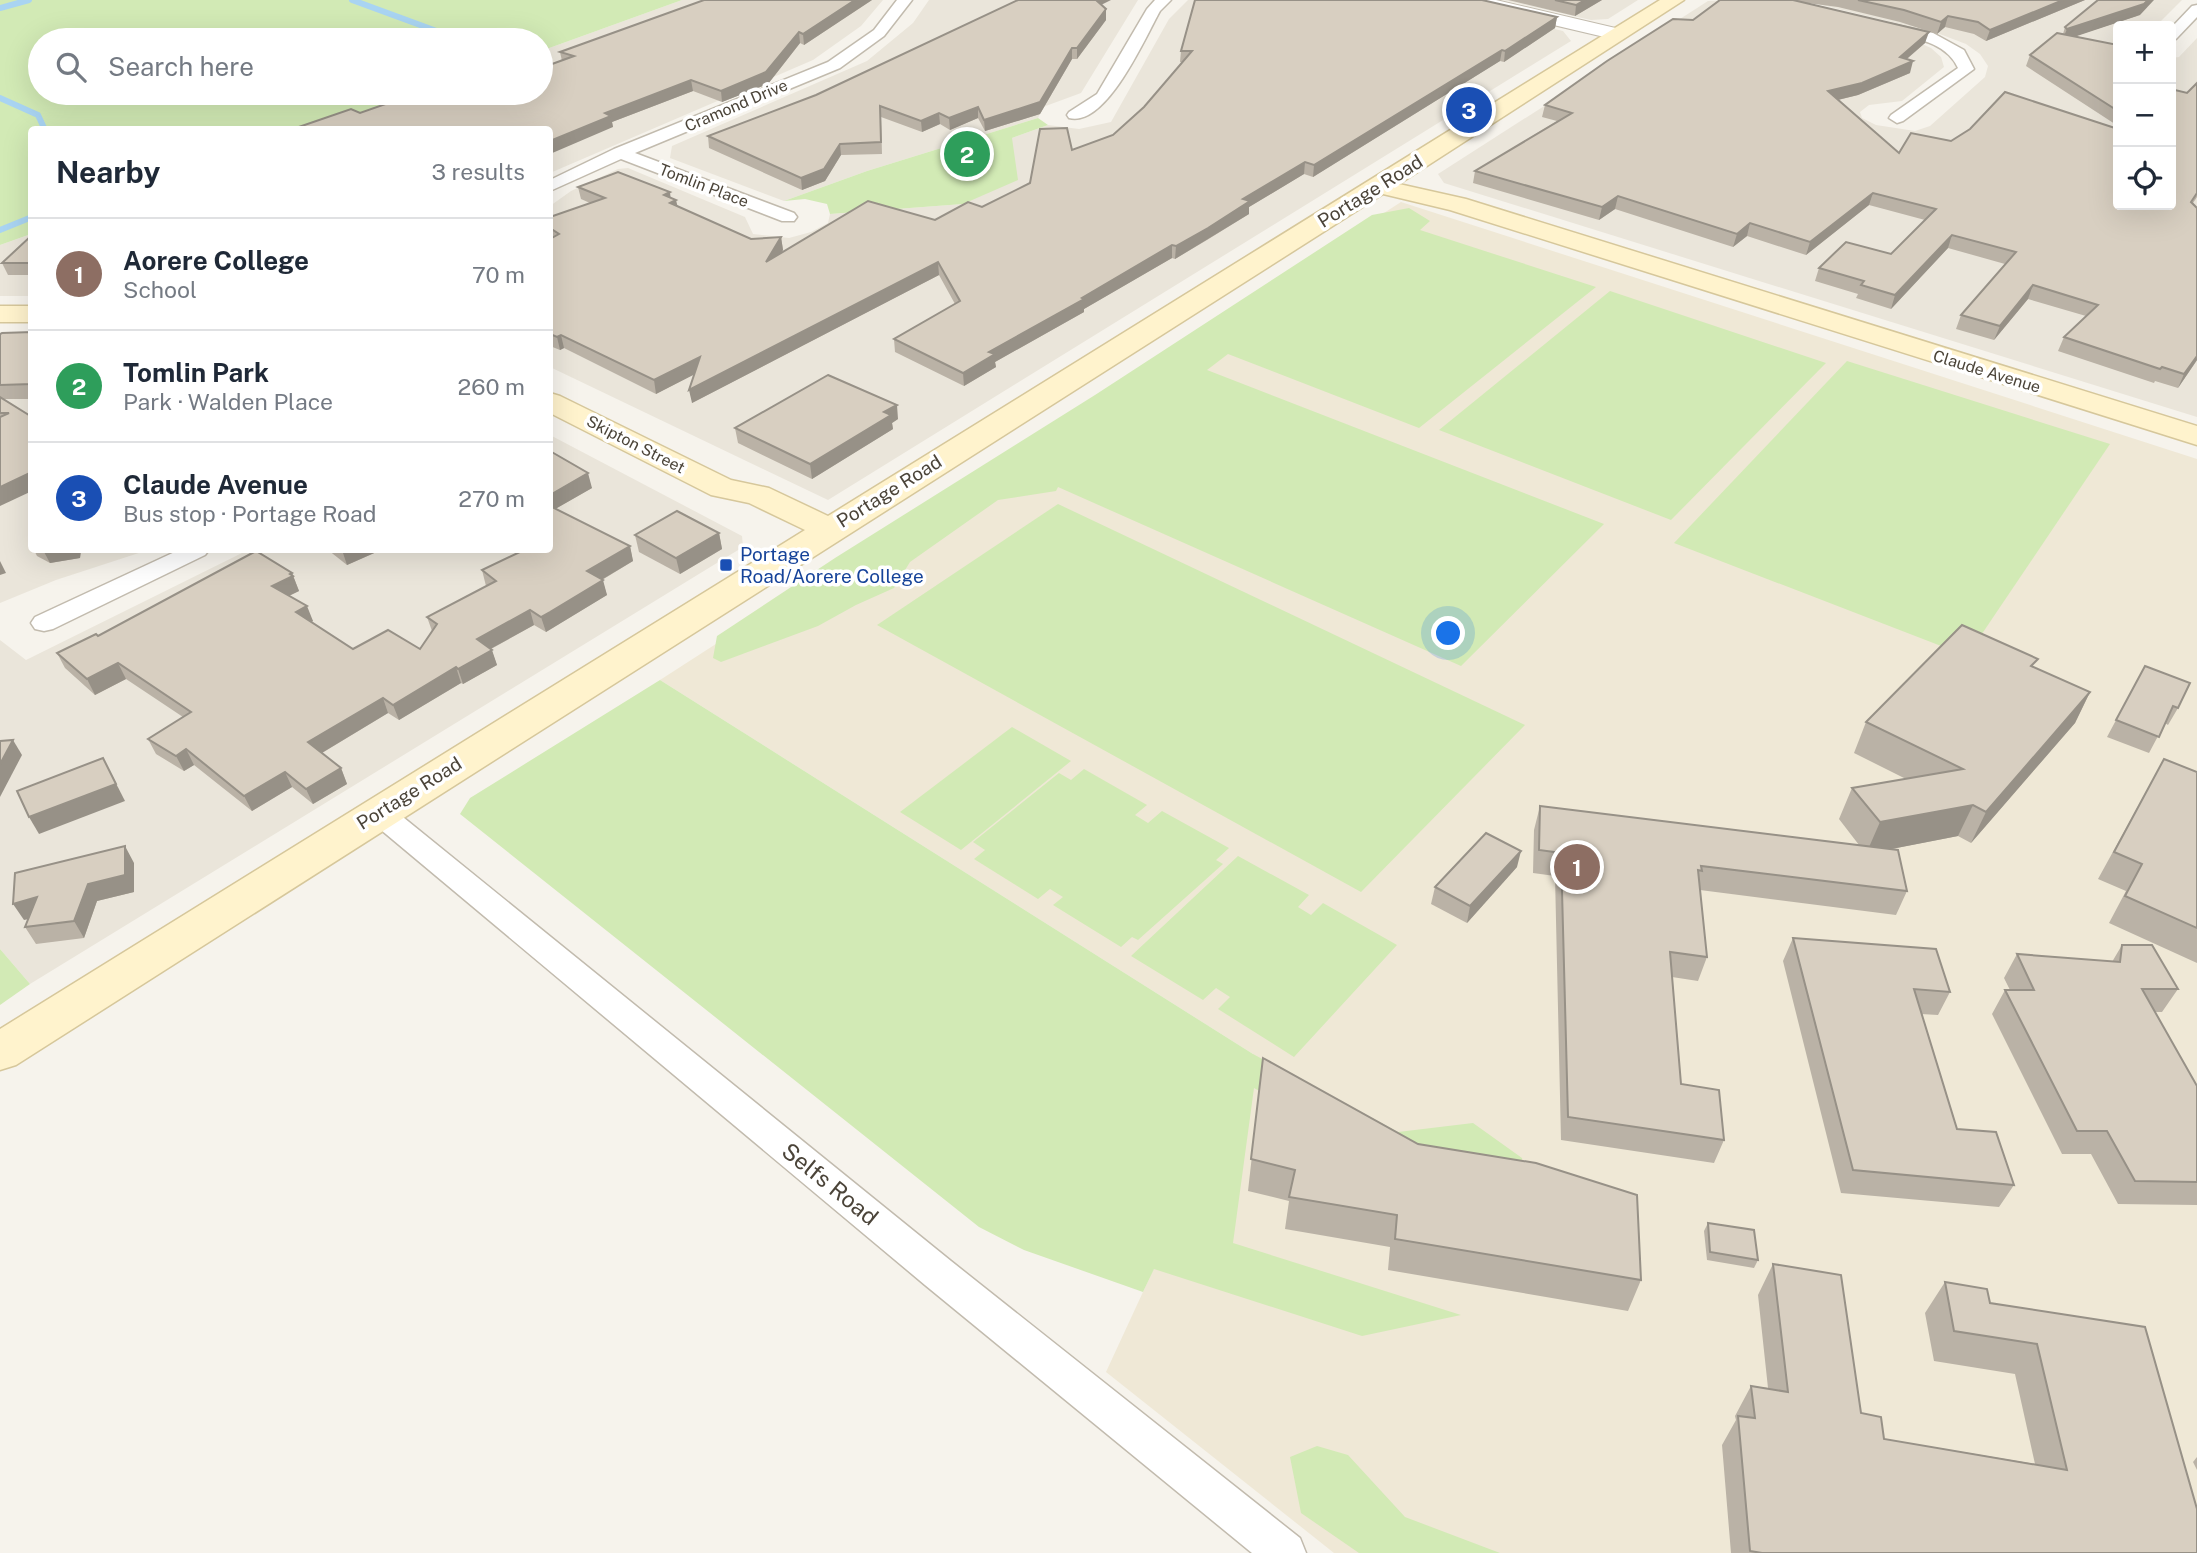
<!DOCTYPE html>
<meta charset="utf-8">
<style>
:root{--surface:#fff;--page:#f6f6f7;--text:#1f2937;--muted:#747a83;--line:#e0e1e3;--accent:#fc3f1d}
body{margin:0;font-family:"Public Sans",sans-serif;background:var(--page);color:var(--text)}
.controls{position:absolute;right:21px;top:21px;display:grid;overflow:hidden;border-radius:7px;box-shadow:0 7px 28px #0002}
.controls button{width:63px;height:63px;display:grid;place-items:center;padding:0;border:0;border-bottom:2px solid var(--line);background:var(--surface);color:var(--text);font:35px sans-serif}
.you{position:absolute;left:1449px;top:634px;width:24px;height:24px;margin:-18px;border:5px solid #fff;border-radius:50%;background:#1a73e8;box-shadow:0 0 0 10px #1a73e833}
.badge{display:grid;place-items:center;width:46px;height:46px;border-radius:50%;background:var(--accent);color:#fff;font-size:23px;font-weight:700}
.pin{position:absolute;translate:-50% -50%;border:4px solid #fff;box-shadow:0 2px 7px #0006}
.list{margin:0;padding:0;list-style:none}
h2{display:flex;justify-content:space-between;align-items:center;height:91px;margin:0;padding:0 28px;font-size:30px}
h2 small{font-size:23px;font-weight:400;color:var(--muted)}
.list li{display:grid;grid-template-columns:46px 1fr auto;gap:21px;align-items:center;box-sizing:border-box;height:112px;padding:0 28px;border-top:2px solid var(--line)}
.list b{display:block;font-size:26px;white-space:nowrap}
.list p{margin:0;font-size:23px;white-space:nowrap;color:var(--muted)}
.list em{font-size:23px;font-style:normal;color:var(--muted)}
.icon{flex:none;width:38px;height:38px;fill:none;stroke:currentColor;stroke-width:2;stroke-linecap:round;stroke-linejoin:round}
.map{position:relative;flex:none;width:2197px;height:1553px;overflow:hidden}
.search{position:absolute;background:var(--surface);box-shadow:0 7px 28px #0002;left:28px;top:28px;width:525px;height:77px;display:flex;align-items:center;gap:18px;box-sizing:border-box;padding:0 24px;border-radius:38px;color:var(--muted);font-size:26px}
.panel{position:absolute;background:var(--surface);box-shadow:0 7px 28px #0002;left:28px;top:126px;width:525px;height:427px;border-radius:7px}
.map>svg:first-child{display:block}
</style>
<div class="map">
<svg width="2197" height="1553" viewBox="0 0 2197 1553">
<rect width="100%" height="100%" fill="#f6f3ec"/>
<g fill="#eae5da">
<polygon points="682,0 883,0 861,26 813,60 550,173 550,130 322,130 424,93 541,93 541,51"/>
<polygon points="929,0 1138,0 1081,93 1043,107 1038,118 867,171 784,201 670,158 672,146 867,61 913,23"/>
<polygon points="1188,0 1432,0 1563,31 1571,41 828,500 550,367 550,206 571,191 618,169 628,168 745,217 753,234 789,238 811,232 828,223 830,214 963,204 1012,138 1048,125 1079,129 1111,122 1169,19"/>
<polygon points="1503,0 1638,0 1608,19 1591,20"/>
<polygon points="1734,0 1911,39 1931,48 1941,57 1944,67 1902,101 1869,105 1860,112 1862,118 1876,125 1915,131 1930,126 1985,77 1988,66 1980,54 1966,44 1937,33 1801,0 2182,0 2156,26 2118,26 2118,205 2171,205 2171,58 2179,57 2197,38 2197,417 1444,183 1438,174 1708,1"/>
<polygon points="31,234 31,296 0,296 0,245"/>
<polygon points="0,333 31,333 32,550 148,550 56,580 0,603"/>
<polygon points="550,435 742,536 743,547 30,984 0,949 0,640 26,660 248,550 550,550"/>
</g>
<polygon fill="#efe8d6" points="1401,202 2197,459 2197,1553 1334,1553 1106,1372 1253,1054 660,680"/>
<g fill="#d2eab5">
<polygon points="0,0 682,0 541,51 541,40 40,40 40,93 424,93 322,129 32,130 31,234 0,245"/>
<polygon points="1038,118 1048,125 1012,138 1018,180 963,204 830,214 827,204 805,199 784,201 867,171"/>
<polygon points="1409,208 1430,221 1420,230 1596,287 1419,428 1228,354 1207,370 1604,524 1461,666 1058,487 1056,491 998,500 910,562 894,588 856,605 818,626 721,662 713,658 717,636 835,558 1095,395 1372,215"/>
<polygon points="1610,291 1826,363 1671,520 1439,430"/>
<polygon points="1847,361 2110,444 1967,656 1674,543"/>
<polygon points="1058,504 1525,725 1361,892 877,625"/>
<polygon points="660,680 1253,1054 1398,1132 1473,1123 1522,1158 1526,1195 1411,1176 1254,1088 1233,1243 1461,1315 1362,1336 1154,1269 1143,1292 1024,1250 979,1227 460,814 470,798"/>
<polygon points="1012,727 1071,761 961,850 900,812"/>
<polygon points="1084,769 1147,805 1135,815 1148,823 1162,811 1229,848 1216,860 1223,864 1138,940 1132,937 1121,947 1053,905 1063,897 1050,889 1038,899 974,859 985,850 973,842 1059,773 1071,780"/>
<polygon points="1238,856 1309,895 1298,907 1311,915 1323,903 1397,945 1294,1057 1218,1009 1230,997 1216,988 1203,1000 1131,956"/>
<polygon points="0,949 30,984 0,1005"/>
<polygon points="1317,1446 1348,1455 1405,1517 1500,1553 1359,1553 1301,1513 1290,1457"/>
</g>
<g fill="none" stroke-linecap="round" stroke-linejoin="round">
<g stroke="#a9d4f2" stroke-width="6">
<polyline points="352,0 461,40"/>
<polyline points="0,8 29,0"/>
<polyline points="0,98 38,115 45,130"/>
<polyline points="0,230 32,217"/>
</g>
<g stroke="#c2bbae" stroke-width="3">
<g id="minor">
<polygon points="897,0 912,0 884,36 840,68 635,153 794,213 797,217 794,221 782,221 621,159 550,191 550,180 614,149 828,62 874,30"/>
<path d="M 1155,0 L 1171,0 L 1160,11 C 1145,38 1106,128 1069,118 L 1067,115 L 1069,112 L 1097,94 L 1147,9 Z"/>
<polygon points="2197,5 2197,17 2176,39 2171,40 2171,28 2192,6"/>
<path d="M 1891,24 L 1933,33 L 1964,50 L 1974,69 L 1903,121 L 1897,123 L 1889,118 L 1891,115 L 1958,68 C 1946,41 1912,38 1886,31 L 1884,28 Z"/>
<polygon points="179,550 209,550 205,555 53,629 44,631 35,629 31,623 35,617"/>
<polygon points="378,802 388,805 951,1261 1300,1538 1306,1553 1252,1553 925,1285 368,819 364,812 368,805"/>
</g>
</g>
<g stroke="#c2bbae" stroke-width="2">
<polygon id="tertiary" points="1462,0 1496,0 1624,30 1627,34 1617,40 1464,4"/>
</g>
<g stroke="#d6c79b" stroke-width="3">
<g id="secondary">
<polygon points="1660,0 1684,0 1399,184 1466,199 2197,426 2197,445 1450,210 1383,194 16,1065 0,1070 0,1029 805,530 749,503 711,495 550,413 550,393 560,396 731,480 769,488 828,516"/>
<rect x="0" y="306" width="32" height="16"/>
</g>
</g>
<use href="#minor" fill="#fff" fill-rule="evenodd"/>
<use href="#tertiary" fill="#fff" fill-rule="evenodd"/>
<use href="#secondary" fill="#fff3cd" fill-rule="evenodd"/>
</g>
<g fill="#bab2a6">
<polygon points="872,0 804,45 800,43 768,84 722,102 693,91 612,122 613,127 360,113 467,95 562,61 560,52"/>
<polygon points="1508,0 1602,0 1575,16"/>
<polygon points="1720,0 2085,0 1986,41 1974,34 1945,27 1937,34 1900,22 1838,7 1807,3 1925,43 1907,59 1910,73 1858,95 1838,100 1899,153 2118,205 2187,93 2197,83 2197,197 2193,203 2197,208 2197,360 2178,388 2155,381 2154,383 2058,351 2064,337 2086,316 2028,299 1994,340 1956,329 1961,315 2005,264 1948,248 1891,309 1856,298 1858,294 1815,281 1819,268 1891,254 1925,220 1869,205 1806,255 1747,236 1733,247 1615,209 1599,220 1473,183 1475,171 1557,121 1542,117 1545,105 1693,20"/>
<polygon points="1101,5 1106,9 1106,20 1077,59 1072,59 1040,114 985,131 978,118 950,130 940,124 922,132 881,117 882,154 841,155 825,181 802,190 709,148 708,136 816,95"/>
<polygon points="2140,15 2075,36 2118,45 2118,126 2026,66 2030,55 2063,34 2065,27"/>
<polygon points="1557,17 1555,28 1504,62 1500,61 1313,177 1304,174 1249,207 1249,214 1207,240 1175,259 1172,258 1084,309 1084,312 995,362 996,367 964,386 895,352 894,339 955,304 939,275 692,403 694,374 656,394 564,348 560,350 550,346 550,217 590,203 581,199 578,187 671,198 678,207 751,239 781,237 783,250 781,253 935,220 982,207 1030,183 1072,150 1113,135 1144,107 1183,62 1180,62 1181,51"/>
<polygon points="32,235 32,275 8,275 2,263"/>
<polygon points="32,332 32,399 4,399 32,417 0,506 0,334"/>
<polygon points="898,419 892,423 893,429 812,479 738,443 735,428"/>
<polygon points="550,451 592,488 555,509 630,546 633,561 602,580 607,595 546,632 534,625 491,649 497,665 463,684 461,683 399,720 388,713 322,753 341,768 347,784 313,804 292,787 252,811 194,765 184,771 156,754 148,739 183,717 126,679 95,695 65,668 57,653 98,636 292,573 299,591 289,596 313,621 311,622 353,649 420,649 432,631 427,617 486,586 482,570 550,550"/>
<polygon points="719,533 722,549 680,574 639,552 635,535"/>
<polygon points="34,550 81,550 80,558 50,563 37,556"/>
<polygon points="328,550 381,550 347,565"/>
<polygon points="2145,666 2178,708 2168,725 2165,723 2149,753 2107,737"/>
<polygon points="2034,667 2090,692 2075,723 1971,843 1958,836 1891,849 1907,891 1896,915 1700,890 1707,957 1698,981 1672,977 1681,1084 1724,1140 1714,1163 1561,1140 1555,876 1533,873 1534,830 1540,806 1859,845 1839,819 1852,788 1906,779 1854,753 1866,722"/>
<polygon points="2164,759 2197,772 2197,963 2109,923 2126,891 2098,879"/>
<polygon points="134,863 134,892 97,901 84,938 36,944 25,927 28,919 24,920"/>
<polygon points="1517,867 1467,923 1431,904 1435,887"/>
<polygon points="1793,938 1950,992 1938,1015 1921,1014 1957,1129 2014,1185 1999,1207 1841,1193 1783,961"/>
<polygon points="2122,945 2178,989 2162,1012 2155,1012 2197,1086 2197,1205 2118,1204 2091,1154 2062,1154 1992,1014 2005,990 2010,990 2004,978 2017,954 2112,962"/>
<polygon points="1263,1058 1641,1280 1628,1311 1388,1270 1390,1247 1285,1229 1289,1201 1248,1191"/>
<polygon points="1708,1223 1758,1260 1754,1268 1707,1260 1704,1231"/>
<polygon points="1773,1264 1861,1413 1884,1439 2035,1464 2015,1374 1934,1361 1925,1313 1945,1282 1990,1303 2145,1327 2197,1553 1731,1553 1722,1445 1736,1420 1735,1416 1751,1386 1768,1388 1758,1295"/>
<polygon points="2197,1457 2197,1470 2193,1462"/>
</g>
<g fill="#979187">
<polygon points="855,0 872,0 804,45 803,34"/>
<polygon points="1093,0 1111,0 1093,9"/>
<polygon points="1585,0 1602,0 1575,16 1576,5"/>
<polygon points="2063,0 2085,0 1986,41 1990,30"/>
<polygon points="2148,0 2154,0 2140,15 2062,41 2067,29"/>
<polygon points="1106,9 1106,20 1077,59 1077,48"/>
<polygon points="1948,16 1945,27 1937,34 1941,22"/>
<polygon points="1557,17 1555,28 1504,62 1505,51"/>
<polygon points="799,32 800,43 768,84 722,102 721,91"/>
<polygon points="1929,32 1925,43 1896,68 1900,57"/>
<polygon points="1072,48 1072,59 1040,114 985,131 984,120"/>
<polygon points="1502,50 1500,61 1313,177 1314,165"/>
<polygon points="1913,61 1910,73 1858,95 1825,103 1828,91"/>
<polygon points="691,80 693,91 612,122 613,127 550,154 550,141 605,113"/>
<polygon points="978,107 978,118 950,130 949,118"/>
<polygon points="939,113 940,124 922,132 921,121"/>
<polygon points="840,144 841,155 825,181 802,190 801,178"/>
<polygon points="1305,162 1304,174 1249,207 1249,214 1175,259 1176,246 1243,199"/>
<polygon points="670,192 671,202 676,200 679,212 664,195"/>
<polygon points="1873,193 1869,205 1806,255 1810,242"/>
<polygon points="1618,196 1615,209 1599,220 1602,207"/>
<polygon points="1750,223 1747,236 1733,247 1737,234"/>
<polygon points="1952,235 1948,248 1891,309 1895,295"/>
<polygon points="781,237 783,250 767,274 766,262"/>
<polygon points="1172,245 1172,258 1084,309 1084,312 995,362 996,367 964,386 963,373 989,352"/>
<polygon points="938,262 939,275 692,403 689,390"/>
<polygon points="2033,285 2028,299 1994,340 2000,326"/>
<polygon points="561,335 564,348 560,350 557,337"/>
<polygon points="2197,356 2197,360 2178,388 2184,374"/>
<polygon points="700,357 703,370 656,394 654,380"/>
<polygon points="897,405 898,419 892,423 893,429 812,479 810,464 884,412"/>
<polygon points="32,472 32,491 0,506 0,487"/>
<polygon points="588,473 592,488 550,512 550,495"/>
<polygon points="719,533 722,549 680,574 676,558"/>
<polygon points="630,546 633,561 591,586 587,571"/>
<polygon points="43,550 81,550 80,558 50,563"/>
<polygon points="342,550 381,550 347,565"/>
<polygon points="0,561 6,573 0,575"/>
<polygon points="292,573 299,591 278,601 272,586"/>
<polygon points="603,580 607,595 546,632 541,617"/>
<polygon points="307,606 313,621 302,627 296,612"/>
<polygon points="530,610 534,625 481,654 477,639"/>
<polygon points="492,650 497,665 463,684 458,669"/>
<polygon points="118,663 126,679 95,695 87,679"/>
<polygon points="456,667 461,683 399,720 393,705"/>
<polygon points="2090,692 2075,723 1971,843 1986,812"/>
<polygon points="383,698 388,713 315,757 308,742"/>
<polygon points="13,740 22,755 0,797 0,764"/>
<polygon points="186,749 194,765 184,771 176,756"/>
<polygon points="103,758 125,801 39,834 29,817"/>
<polygon points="341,768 347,784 313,804 306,789"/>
<polygon points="285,772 292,787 252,811 244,796"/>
<polygon points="1973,805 1958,836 1866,854 1880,822"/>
<polygon points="125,846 134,863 134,892 97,901 84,938 74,921 88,884"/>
<polygon points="1521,851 1517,867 1467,923 1470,906"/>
<polygon points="37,897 47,914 24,920 13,904"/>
</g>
<g fill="#d8cfc1" stroke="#979187" stroke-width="2">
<polygon points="704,0 855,0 803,34 799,32 766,72 721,91 691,80 605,113 611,116 550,141 550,130 290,130 351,109 360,113 417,93 463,93 467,95 472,93 541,93 541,68 574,56 560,52"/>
<polygon points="1018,0 1096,0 1106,9 1077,48 1072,48 1040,102 984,120 978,107 949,118 939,113 921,121 880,106 881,142 840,144 824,169 801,178 708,136 816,95"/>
<polygon points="1195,0 1482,0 1557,17 1505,51 1502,50 1314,165 1305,162 1243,199 1250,201 1208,228 1176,246 1172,245 1082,298 1084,299 989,352 995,354 963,373 894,339 960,301 938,262 689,390 700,357 654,380 561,335 557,337 550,334 550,239 559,234 550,228 550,217 605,198 578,187 618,172 670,192 664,195 676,200 670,203 677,206 751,239 781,237 766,262 868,201 935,220 968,202 982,207 1030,183 1040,129 1067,128 1072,150 1113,135 1144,107 1192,51 1181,51"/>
<polygon points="1555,0 1585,0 1576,5"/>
<polygon points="1720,0 1793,0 1929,32 1900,57 1913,61 1862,83 1828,91 1899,153 1911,133 1951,141 1970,129 2005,92 2118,129 2118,205 2171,205 2171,89 2187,93 2197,83 2197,193 2191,202 2197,208 2197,356 2184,374 2162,367 2160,369 2064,337 2098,305 2033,285 2000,326 1961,315 2016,252 1952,235 1895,295 1861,285 1864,281 1819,268 1846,242 1891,254 1936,209 1873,193 1810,242 1750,223 1737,234 1618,196 1602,207 1475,171 1572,113 1545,105 1607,61 1673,19 1693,20"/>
<polygon points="1858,0 2063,0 1990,30 1978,22 1948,16 1941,22 1904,10"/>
<polygon points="2098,0 2148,0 2144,4 2067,29 2065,27"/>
<polygon points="2057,33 2118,45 2118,111 2030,55"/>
<polygon points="32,235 32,263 2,263"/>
<polygon points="32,332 32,384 0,385 0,334 2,333"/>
<polygon points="828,375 897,405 884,412 891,415 810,464 735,428"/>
<polygon points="0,397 32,417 32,472 0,487 0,417 9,413 0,413"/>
<polygon points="550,451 588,473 550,495"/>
<polygon points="550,506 630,546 587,571 603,580 550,612 541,617 530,610 477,639 492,650 458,669 456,667 393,705 383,698 308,742 341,768 306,789 285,772 244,796 186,749 176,756 148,739 191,712 118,663 87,679 57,653 96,634 98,636 256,551 292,573 290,574 293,576 272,586 307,606 296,612 353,649 388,630 420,649 437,624 427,617 496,581 482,570 524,550 550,550"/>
<polygon points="677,511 719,533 676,558 635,535"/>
<polygon points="1962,625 2038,659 2031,666 2090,692 1986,812 1973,805 1880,822 1852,788 1963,769 1866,722"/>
<polygon points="2145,666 2190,683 2178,708 2173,706 2159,737 2116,720"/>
<polygon points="13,740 0,764 0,741"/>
<polygon points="103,758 116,784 29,817 17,791"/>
<polygon points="2164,759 2197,772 2197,928 2125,896 2142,864 2114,852"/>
<polygon points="1540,806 1898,850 1907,891 1701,866 1702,871 1698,870 1707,957 1670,952 1681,1084 1719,1090 1724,1140 1568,1117 1561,853 1539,850"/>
<polygon points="1486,833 1521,851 1470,906 1435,887"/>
<polygon points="125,846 125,875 88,884 74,921 25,927 37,897 13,904 15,873"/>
<polygon points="1793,938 1936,949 1950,992 1914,989 1957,1129 1996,1132 2014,1185 1853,1170"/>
<polygon points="2122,945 2152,945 2178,989 2142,989 2197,1086 2197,1182 2135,1181 2107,1131 2077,1131 2005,990 2034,990 2017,954 2120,962"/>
<polygon points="1263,1058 1418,1144 1536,1163 1637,1195 1641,1280 1395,1239 1397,1215 1289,1197 1295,1170 1251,1159"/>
<polygon points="1708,1223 1754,1230 1758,1260 1710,1252"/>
<polygon points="1773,1264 1841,1275 1861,1413 1881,1417 1884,1439 2067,1470 2037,1344 1954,1331 1945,1282 1987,1289 1990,1303 2145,1327 2197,1509 2197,1553 1762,1553 1750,1551 1738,1416 1755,1418 1751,1386 1788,1392"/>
</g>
<rect fill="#1a4fb4" stroke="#fff" stroke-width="2.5" x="719" y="558" width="14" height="14" rx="3.5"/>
<g text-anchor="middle" stroke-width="7" stroke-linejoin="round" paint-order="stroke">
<g font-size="16" fill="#4b4439" stroke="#fff">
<text transform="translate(736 105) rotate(-23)" y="6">Cramond Drive</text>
<text transform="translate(704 185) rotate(21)" y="6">Tomlin Place</text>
<text transform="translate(1987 371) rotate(17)" y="6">Claude Avenue</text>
<text transform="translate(636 444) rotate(27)" y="6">Skipton Street</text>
</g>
<g font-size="19" fill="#4b4439" stroke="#fff">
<text transform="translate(1370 191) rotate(-32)" y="7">Portage Road</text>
<text transform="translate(889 491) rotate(-32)" y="7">Portage Road</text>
<text transform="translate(409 793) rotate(-32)" y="7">Portage Road</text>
</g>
<g font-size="19" fill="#164399" stroke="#fff" text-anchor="start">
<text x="740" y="561">Portage<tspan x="740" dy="22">Road/Aorere College</tspan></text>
</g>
<g font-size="23" fill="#4b4439" stroke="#fff">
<text transform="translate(830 1184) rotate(39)" y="8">Selfs Road</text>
</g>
</g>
</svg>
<div class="controls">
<button>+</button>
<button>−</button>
<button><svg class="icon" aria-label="locate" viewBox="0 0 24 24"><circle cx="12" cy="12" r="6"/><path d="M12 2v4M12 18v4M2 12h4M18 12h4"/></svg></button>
</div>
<div class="you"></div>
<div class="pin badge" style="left:1577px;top:867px;background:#8d6e63">1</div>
<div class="pin badge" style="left:967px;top:154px;background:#2e9e5b">2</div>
<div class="pin badge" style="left:1469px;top:110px;background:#1a4fb4">3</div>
<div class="search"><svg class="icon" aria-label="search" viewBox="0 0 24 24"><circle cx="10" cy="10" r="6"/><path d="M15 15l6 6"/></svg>Search here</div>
<section class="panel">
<h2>Nearby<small>3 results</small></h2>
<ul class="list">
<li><span class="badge" style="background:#8d6e63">1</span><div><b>Aorere College</b><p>School</p></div><em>70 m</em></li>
<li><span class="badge" style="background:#2e9e5b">2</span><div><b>Tomlin Park</b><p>Park · Walden Place</p></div><em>260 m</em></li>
<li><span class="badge" style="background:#1a4fb4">3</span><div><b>Claude Avenue</b><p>Bus stop · Portage Road</p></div><em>270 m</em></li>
</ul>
</section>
</div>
